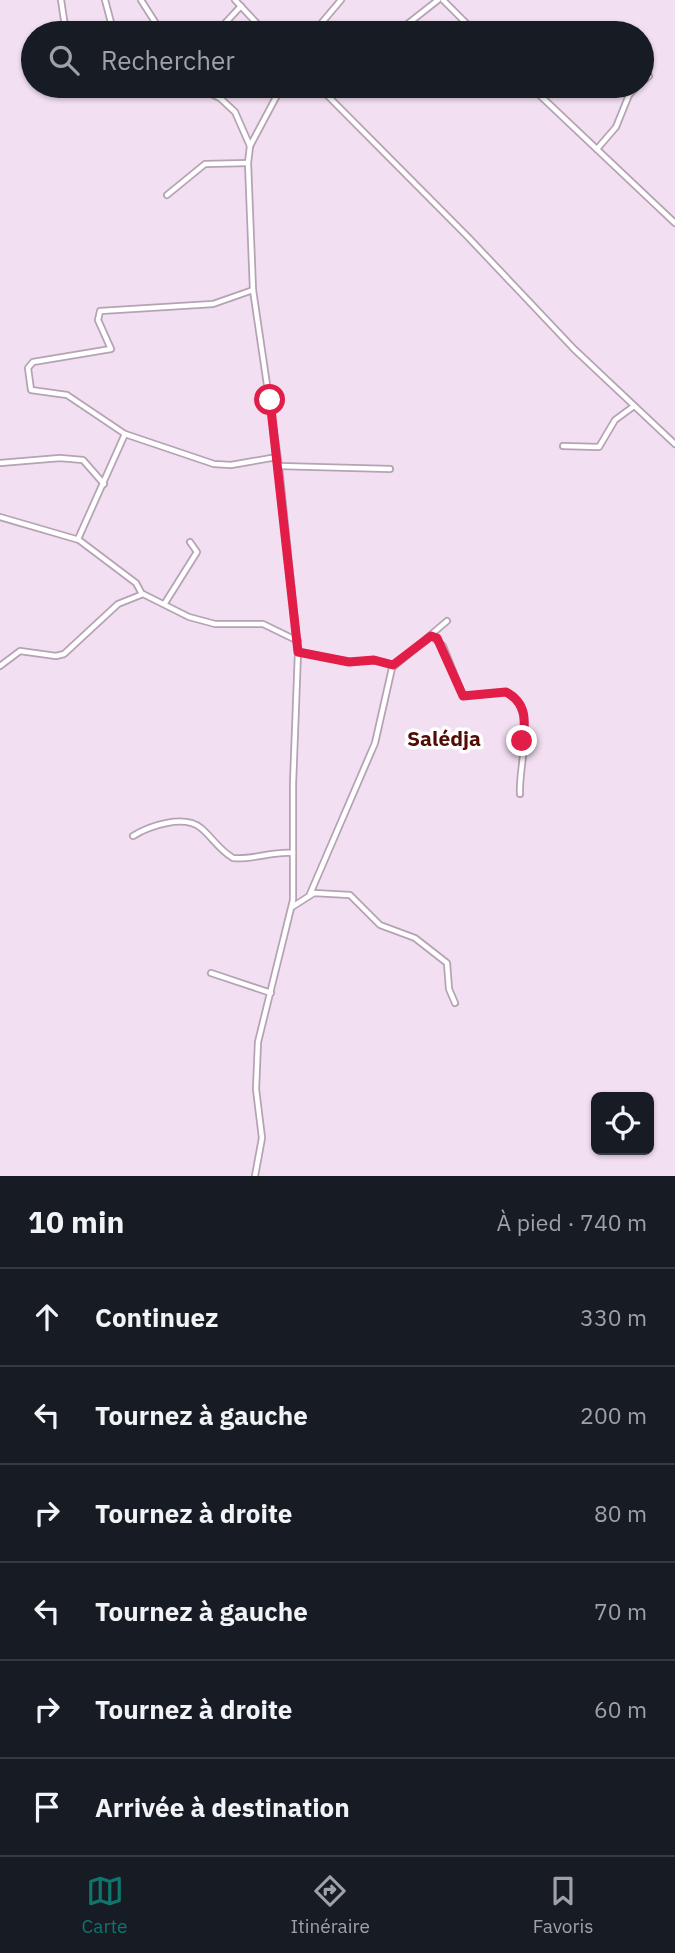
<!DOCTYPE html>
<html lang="fr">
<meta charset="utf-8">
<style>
:root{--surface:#171b24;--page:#242831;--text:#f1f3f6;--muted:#9ea1a6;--line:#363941;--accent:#0f766e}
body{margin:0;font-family:"IBM Plex Sans",sans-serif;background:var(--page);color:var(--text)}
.controls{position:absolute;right:21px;bottom:21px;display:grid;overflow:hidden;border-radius:10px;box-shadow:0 2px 5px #0004}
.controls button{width:63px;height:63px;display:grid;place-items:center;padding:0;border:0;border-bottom:2px solid var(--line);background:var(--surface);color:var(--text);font:35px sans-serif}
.stop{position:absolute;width:21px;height:21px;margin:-16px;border:5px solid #e11d48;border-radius:50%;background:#fff}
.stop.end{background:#e11d48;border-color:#fff;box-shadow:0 2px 7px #0008}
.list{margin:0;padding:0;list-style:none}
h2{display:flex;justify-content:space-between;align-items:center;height:91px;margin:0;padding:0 28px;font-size:30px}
h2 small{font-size:23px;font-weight:400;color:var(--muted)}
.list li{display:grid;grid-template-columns:46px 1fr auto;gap:21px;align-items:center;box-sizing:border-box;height:98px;padding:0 28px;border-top:2px solid var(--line)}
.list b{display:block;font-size:26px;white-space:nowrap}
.list em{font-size:23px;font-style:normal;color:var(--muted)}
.icon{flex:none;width:38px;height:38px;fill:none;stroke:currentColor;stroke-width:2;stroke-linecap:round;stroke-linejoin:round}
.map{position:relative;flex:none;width:675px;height:1176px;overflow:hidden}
.search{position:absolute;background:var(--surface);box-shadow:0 2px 5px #0004;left:21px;right:21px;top:21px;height:77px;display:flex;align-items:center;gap:18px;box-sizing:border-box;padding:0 24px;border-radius:38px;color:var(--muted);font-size:26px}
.sheet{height:679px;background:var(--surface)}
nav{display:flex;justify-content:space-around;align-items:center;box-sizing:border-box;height:98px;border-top:2px solid var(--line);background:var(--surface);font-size:19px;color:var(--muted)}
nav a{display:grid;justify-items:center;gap:4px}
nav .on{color:var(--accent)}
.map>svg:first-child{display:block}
</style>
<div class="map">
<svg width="675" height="1176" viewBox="0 0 675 1176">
<rect width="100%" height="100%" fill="#f3dff2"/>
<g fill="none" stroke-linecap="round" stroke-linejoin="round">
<g stroke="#b5a3b4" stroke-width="8">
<g id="street">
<polyline points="61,0 66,33"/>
<polyline points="105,0 113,30"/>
<polyline points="141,0 162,33"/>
<polyline points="235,0 266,33"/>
<polyline points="443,0 476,33"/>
<polyline points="216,33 241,6"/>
<polyline points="313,33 341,0"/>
<polyline points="396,33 438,0"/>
<polyline points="642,82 649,76"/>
<polyline points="194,86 220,98 235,112 250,146"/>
<polyline points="318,86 468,237 574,349 675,444"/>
<polyline points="530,86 675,223"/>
<polyline points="137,92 140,86"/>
<polyline points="597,149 616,127 629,95 637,86"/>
<polyline points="167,195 205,164 248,163"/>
<polyline points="253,290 213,304 100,311 98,320 111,349 33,362 28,368 31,390 67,395 125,434 214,464 231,465 277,457"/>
<polyline points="563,446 599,447 615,420 634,406"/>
<polyline points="0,463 60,458 83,460 104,484"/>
<polyline points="279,466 390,469"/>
<polyline points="0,517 79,540 136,583 142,594"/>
<polyline points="78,539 125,434"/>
<polyline points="165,603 197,552 190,542"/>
<path d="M 432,636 L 443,646 L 463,696 L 506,692 C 539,708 518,764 520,794"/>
<polyline points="298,652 349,662 374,660 393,665"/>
<polyline points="0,666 20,651 56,656 64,654 118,604 143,594 189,617 215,624 263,624 298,641"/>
<path d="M 133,836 C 149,826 184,814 201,828 C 212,837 219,850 233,858 C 254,860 272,851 293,853"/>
<polyline points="310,894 375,743 392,668 447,621"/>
<polyline points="292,907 314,893 350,895 380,925 415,938 447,963 449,989 455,1003"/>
<polyline points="211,973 271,993"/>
<polyline points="255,1176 262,1138 256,1089 258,1042 293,900 293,784 298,652 279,466 253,290 248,163 250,146 282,86"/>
</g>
</g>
<use href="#street" stroke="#fff" stroke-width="4.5"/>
</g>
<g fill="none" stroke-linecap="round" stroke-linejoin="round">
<path stroke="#e11d48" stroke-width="9" d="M 270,400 L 298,652 L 349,662 L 374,660 L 393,665 L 431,636 L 437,638 L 463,696 L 506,692 C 527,703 526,722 522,741"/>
</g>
<g text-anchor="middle" stroke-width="7" stroke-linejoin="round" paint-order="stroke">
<g font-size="21" font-weight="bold" fill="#510d04" stroke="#fff">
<text x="444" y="746">Salédja</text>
</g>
</g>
</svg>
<div class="controls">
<button><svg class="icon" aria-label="locate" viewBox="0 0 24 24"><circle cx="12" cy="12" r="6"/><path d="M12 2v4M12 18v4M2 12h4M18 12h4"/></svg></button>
</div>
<div class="stop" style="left:270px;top:400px"></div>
<div class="stop end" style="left:522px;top:741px"></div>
<div class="search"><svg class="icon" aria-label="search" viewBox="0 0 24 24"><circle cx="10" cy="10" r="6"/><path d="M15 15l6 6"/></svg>Rechercher</div>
</div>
<section class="sheet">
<h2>10 min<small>À pied · 740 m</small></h2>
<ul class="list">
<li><svg class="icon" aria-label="ahead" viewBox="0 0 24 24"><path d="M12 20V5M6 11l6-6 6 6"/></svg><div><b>Continuez</b></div><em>330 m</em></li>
<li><svg class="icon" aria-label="left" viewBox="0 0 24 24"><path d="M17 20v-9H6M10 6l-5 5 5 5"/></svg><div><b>Tournez à gauche</b></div><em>200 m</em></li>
<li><svg class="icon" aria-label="right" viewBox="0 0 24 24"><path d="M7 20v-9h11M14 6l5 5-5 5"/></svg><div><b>Tournez à droite</b></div><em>80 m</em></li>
<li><svg class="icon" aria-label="left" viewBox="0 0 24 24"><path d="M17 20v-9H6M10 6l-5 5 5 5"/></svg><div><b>Tournez à gauche</b></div><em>70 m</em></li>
<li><svg class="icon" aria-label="right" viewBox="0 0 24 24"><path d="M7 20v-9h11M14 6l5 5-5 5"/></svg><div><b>Tournez à droite</b></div><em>60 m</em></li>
<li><svg class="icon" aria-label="arrive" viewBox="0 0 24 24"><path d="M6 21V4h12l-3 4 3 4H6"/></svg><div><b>Arrivée à destination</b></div></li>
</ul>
</section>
<nav>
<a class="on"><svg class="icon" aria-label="map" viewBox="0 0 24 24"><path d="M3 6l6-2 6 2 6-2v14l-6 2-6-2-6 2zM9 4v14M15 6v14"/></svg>Carte</a>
<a><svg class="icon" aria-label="directions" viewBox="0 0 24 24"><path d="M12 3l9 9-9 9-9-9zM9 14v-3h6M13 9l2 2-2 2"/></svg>Itinéraire</a>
<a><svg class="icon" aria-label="saved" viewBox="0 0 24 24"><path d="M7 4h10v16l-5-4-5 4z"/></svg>Favoris</a>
</nav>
